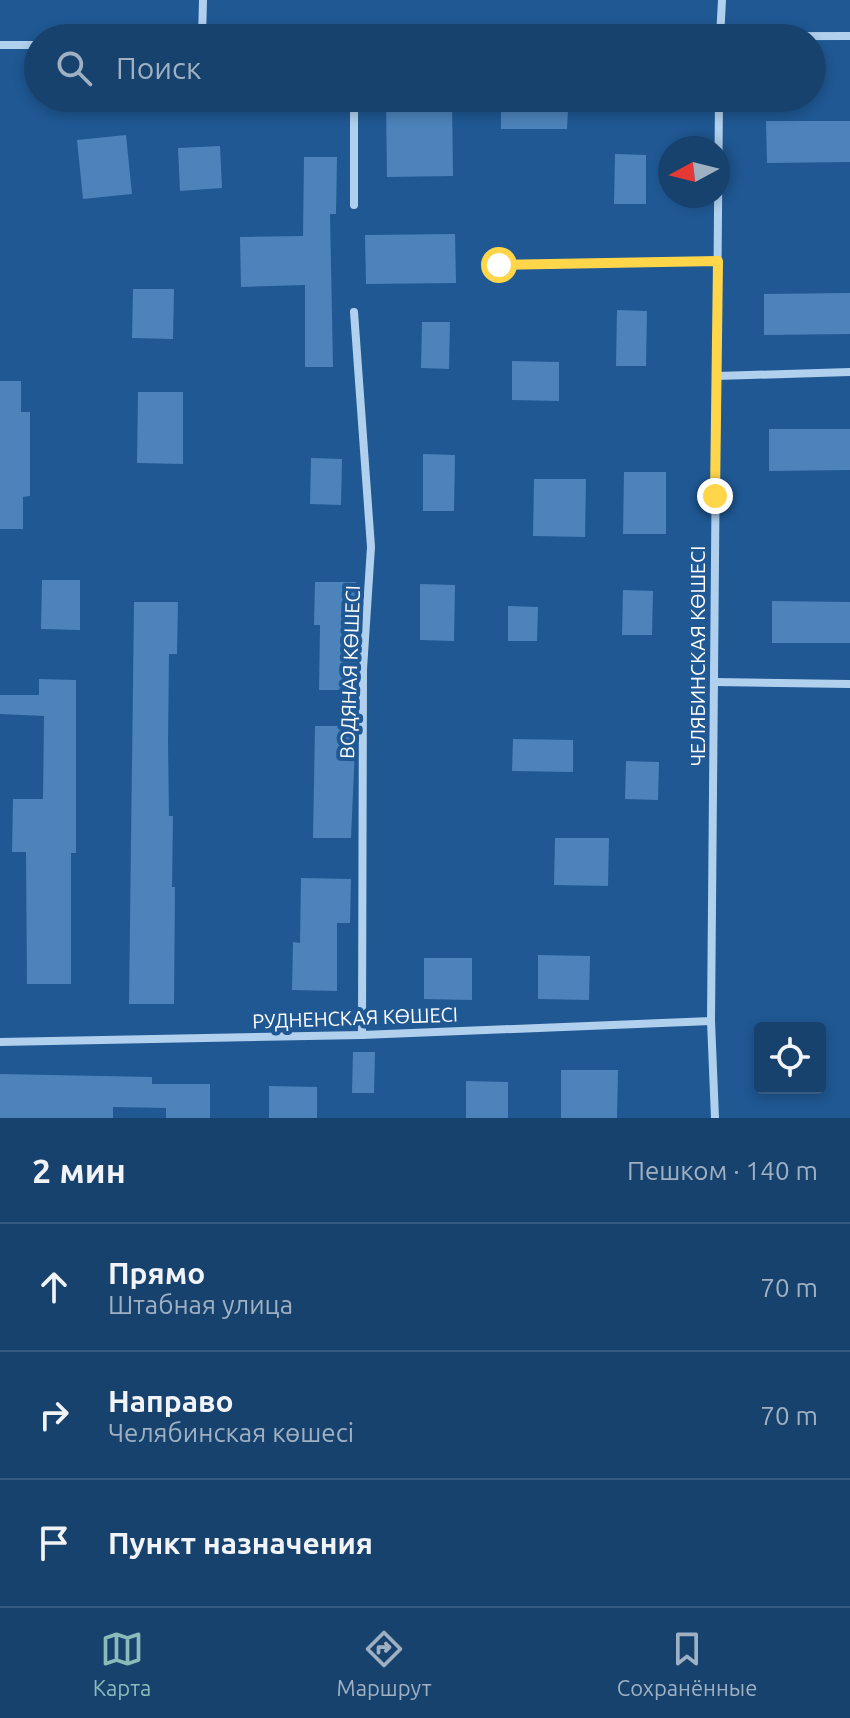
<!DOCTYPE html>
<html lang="ru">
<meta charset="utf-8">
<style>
:root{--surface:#17426e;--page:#244d76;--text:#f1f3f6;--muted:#9eb0c2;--line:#365b81;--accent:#8bbbb9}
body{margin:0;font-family:Ubuntu,sans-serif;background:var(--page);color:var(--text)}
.controls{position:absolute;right:24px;bottom:24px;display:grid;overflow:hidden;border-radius:8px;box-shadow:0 4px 12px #0003}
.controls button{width:72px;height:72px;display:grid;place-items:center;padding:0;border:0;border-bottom:2px solid var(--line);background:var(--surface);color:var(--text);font:40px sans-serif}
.compass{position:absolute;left:658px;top:136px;width:72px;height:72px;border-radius:50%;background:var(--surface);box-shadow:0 4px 12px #0003;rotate:263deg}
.stop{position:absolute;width:24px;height:24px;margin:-18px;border:6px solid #ffd54a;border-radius:50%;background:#fff}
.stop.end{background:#ffd54a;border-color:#fff;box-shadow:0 2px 8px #0008}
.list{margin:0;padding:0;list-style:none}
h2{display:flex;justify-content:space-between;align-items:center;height:104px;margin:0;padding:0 32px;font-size:34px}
h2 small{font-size:26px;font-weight:400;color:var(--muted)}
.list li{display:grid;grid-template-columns:52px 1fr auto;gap:24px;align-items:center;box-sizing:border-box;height:128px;padding:0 32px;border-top:2px solid var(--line)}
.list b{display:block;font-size:30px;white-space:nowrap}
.list p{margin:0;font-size:26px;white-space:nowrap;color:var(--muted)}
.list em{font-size:26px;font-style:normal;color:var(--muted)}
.icon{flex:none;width:44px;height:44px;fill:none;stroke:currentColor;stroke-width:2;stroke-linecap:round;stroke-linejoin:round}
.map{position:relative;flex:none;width:850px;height:1118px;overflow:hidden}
.search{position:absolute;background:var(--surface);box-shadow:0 4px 12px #0003;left:24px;right:24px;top:24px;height:88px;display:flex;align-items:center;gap:20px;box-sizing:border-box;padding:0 28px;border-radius:44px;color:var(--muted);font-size:30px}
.sheet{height:488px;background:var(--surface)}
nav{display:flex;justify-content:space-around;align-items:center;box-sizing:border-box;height:112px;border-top:2px solid var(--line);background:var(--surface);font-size:22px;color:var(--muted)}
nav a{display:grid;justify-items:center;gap:4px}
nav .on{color:var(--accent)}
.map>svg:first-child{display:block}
</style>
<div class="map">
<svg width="850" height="1118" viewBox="0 0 850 1118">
<rect width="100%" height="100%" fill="#1f5893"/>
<g fill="#4c83bb">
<polygon points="452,99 453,176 387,177 386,100"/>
<polygon points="501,108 568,109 567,129 501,129"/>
<polygon points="766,121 850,121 850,162 767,163"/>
<polygon points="126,135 132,194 83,199 77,140"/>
<polygon points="220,146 222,188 180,191 178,148"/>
<polygon points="615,154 646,155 646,204 614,204"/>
<polygon points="304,157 337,157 336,214 330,214 333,367 305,367 305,285 241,287 240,237 303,236"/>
<polygon points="455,234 456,283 366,284 365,235"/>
<polygon points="133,289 174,289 173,339 132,338"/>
<polygon points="850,293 850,334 764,335 764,294"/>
<polygon points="617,310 647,311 646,366 616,366"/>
<polygon points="422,322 450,322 449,369 421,368"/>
<polygon points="512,361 559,362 559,401 512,400"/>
<polygon points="0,381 21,381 21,412 30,412 30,496 23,497 23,529 0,529"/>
<polygon points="138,392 183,392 183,464 137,463"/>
<polygon points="769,429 850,429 850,470 769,471"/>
<polygon points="423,454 455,455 454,511 423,511"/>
<polygon points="311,458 342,459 341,505 310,504"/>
<polygon points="624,472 666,472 666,534 623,534"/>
<polygon points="534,479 586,479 585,537 533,536"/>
<polygon points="42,580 80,580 80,630 41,629"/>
<polygon points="315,582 356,582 356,690 319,690 320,625 314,625"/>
<polygon points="420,584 455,585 454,641 420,640"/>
<polygon points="623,590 653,591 652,635 622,635"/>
<polygon points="772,601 850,602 850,643 772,643"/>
<polygon points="134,602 178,602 177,654 169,654 168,742 169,816 173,816 172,887 175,887 174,1004 129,1004"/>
<polygon points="508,606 538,607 537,641 508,641"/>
<polygon points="39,679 76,680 76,853 71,853 71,984 27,984 26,852 12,852 13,799 43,799 44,716 0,714 0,695 39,695"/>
<polygon points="315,726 356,726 351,838 313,838"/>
<polygon points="513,739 573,740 573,772 512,771"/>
<polygon points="626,761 659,762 658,800 625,799"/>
<polygon points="555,838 609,838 608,886 554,885"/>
<polygon points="301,878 351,879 350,923 337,923 337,991 292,990 293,942 300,943"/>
<polygon points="538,955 590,956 589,1000 538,999"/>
<polygon points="424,958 472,958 472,1000 424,999"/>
<polygon points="353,1052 375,1052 374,1093 352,1093"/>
<polygon points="561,1070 618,1070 617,1118 561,1118"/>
<polygon points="0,1074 152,1077 152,1084 210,1084 210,1118 166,1118 166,1108 113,1107 113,1118 0,1118"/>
<polygon points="466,1081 508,1082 508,1118 466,1118"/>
<polygon points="269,1086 317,1087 317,1118 269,1118"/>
</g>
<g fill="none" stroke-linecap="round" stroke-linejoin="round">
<g stroke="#b1d0ee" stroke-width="8">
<polyline points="202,38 203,0"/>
<polyline points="375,38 850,36"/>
<polyline points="720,38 722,0"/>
<polyline points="0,45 38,45"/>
<polyline points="354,98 354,205"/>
<polyline points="499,265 718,261"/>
<polyline points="354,312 371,547 363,669 362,1035"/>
<polyline points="717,376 850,372"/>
<polyline points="714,682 850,684"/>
<polyline points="0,1042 362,1035 711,1021"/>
<polyline points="715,1118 711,1021 719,98"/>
</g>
</g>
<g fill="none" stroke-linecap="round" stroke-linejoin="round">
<polyline stroke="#ffd54a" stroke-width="10" points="499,265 718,261 715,496"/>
</g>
<g text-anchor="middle" stroke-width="8" stroke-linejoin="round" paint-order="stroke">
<g font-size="20" fill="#fff" stroke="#1f5893">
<text transform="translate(698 656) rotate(-90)" y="7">ЧЕЛЯБИНСКАЯ КӨШЕСІ</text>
<text transform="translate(350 672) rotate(-88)" y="7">ВОДЯНАЯ КӨШЕСІ</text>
<text transform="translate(355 1018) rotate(-2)" y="7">РУДНЕНСКАЯ КӨШЕСІ</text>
</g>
</g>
</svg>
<div class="controls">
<button><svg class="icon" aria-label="locate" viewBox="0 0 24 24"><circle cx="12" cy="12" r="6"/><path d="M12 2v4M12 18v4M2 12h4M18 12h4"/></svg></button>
</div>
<svg class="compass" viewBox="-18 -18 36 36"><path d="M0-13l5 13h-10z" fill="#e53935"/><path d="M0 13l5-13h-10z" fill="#9eb0c2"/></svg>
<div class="stop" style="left:499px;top:265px"></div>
<div class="stop end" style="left:715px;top:496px"></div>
<div class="search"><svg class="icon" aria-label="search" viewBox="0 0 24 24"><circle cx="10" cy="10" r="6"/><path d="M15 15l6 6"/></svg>Поиск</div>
</div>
<section class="sheet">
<h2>2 мин<small>Пешком · 140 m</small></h2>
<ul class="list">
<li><svg class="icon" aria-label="ahead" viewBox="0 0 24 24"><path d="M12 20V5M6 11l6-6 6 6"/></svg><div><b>Прямо</b><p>Штабная улица</p></div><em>70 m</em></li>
<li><svg class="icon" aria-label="right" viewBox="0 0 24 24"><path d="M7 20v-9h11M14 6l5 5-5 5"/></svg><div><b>Направо</b><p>Челябинская көшесі</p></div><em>70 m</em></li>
<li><svg class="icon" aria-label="arrive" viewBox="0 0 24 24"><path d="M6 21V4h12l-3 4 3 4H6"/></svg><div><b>Пункт назначения</b></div></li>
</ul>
</section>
<nav>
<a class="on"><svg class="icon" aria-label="map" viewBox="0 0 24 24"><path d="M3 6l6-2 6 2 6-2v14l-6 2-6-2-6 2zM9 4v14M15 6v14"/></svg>Карта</a>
<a><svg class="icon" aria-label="directions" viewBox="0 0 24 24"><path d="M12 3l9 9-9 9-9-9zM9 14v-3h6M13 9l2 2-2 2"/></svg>Маршрут</a>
<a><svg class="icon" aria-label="saved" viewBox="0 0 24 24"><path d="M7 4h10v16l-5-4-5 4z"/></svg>Сохранённые</a>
</nav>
